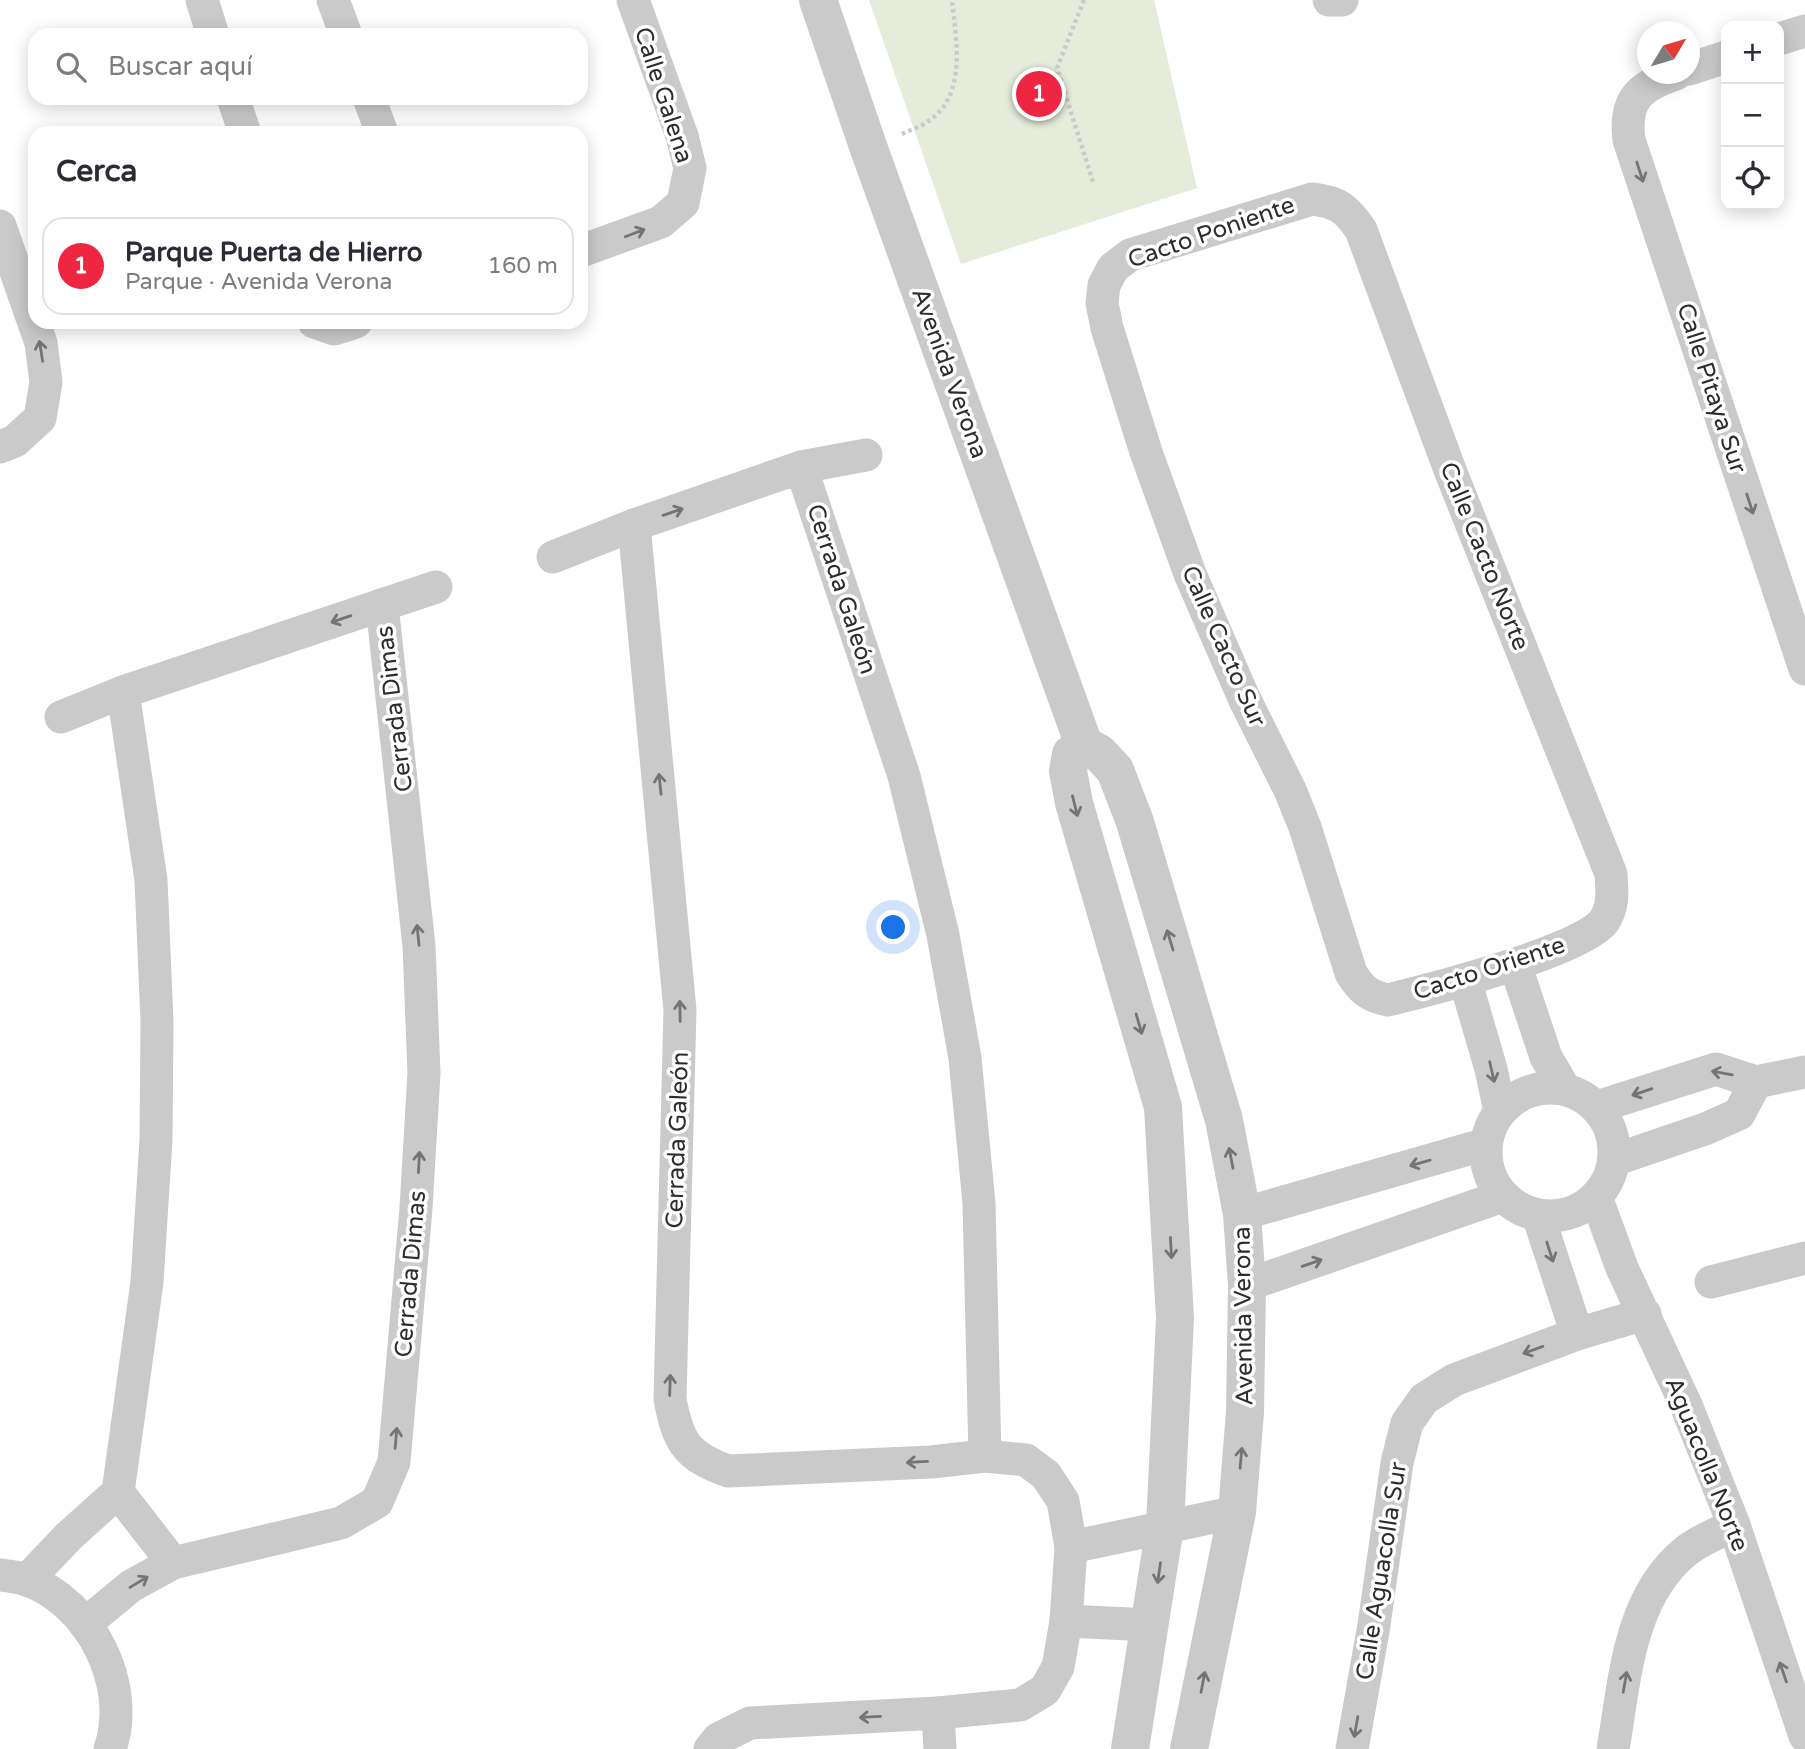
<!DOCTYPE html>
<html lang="es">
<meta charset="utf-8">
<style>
:root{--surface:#fff;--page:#f7f7f7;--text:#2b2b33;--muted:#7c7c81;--line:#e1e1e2;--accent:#ee2641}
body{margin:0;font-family:"Varela Round",sans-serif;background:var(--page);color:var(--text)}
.controls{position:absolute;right:21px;top:21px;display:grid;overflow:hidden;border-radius:14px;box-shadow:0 4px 18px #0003}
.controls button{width:63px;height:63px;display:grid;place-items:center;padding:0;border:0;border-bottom:2px solid var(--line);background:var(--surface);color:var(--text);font:35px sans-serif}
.compass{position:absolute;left:1637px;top:21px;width:63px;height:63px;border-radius:50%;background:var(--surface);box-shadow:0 4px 18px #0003;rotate:52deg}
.you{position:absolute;left:894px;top:928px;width:24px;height:24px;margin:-18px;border:5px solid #fff;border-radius:50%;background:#1a73e8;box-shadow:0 0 0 10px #1a73e833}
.badge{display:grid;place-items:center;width:46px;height:46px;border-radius:50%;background:var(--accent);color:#fff;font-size:23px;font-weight:700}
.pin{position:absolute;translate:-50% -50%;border:4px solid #fff;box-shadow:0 2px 7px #0006}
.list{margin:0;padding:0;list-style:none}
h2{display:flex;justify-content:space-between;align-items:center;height:91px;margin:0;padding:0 28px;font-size:30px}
h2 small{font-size:23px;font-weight:400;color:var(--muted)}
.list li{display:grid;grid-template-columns:46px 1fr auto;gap:21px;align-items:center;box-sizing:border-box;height:98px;margin:0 14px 14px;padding:0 14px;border:2px solid var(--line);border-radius:21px}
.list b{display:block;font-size:26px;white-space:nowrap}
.list p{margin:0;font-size:23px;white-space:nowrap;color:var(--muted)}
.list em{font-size:23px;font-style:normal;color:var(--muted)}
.icon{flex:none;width:38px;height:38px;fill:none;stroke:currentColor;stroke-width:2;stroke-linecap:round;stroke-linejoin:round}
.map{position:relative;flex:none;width:1805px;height:1749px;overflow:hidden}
.search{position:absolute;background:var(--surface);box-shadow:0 4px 18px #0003;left:28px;top:28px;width:560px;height:77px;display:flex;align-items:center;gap:18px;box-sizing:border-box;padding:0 24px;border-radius:21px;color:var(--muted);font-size:26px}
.panel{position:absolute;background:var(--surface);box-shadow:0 4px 18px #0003;left:28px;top:126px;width:560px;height:203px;border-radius:21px}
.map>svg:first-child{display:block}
</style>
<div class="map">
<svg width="1805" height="1749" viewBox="0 0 1805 1749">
<rect width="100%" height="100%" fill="#fff"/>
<polygon fill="#e5ecda" points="869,0 1154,0 1197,188 961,264"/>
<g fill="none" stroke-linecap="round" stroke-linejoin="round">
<g stroke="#cacaca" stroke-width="4.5" stroke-dasharray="3.5 3.5" stroke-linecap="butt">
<polyline points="1084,0 1057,68 1093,182"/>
<path d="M 902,134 C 910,130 920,127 927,122 C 968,96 956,40 952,0"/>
</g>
<g stroke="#cacaca" stroke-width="33">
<polyline points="202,0 213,35"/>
<polyline points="333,0 346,35"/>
<polyline points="1329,0 1342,0"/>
<polyline points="1779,39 1805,31"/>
<polyline points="1689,69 1726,57"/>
<path d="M 1676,74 C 1639,86 1624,100 1629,140 L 1805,669"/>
<polyline points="233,98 245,133"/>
<polyline points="369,98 382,133"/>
<path d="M 1312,199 C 1338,202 1346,208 1361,230 L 1450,470 L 1611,874 C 1612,891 1614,906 1604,921 C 1582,951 1429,990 1388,1000 C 1368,996 1361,989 1351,973 L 1305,827 L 1290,790 L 1244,698 L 1190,574 L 1146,452 L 1107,328 L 1102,303 L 1104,285 L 1113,268 L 1130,255 Z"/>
<polyline points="0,226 41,343 46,382 40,418 15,441 0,447"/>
<polyline points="581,251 661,222 683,203 690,168 682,136 633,0"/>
<polyline points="314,322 334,329 356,322"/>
<polyline points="801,467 866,455"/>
<polyline points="553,557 634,525"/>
<polyline points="382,605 436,587"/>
<polyline points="61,717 123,692"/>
<polyline points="1515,964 1546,1057 1564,1088"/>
<polyline points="1465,980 1491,1069 1500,1111"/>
<circle cx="1550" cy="1152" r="64"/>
<polyline points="1597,1107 1716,1069 1756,1082 1805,1072"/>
<polyline points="1614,1160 1705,1129 1739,1114 1756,1082"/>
<polyline points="1596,1197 1622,1268 1686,1405 1734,1525 1805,1736"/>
<polyline points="1242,1214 1486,1144"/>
<polyline points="1538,1215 1577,1334"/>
<polyline points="1711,1282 1805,1258"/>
<polyline points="1247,1285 1503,1196"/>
<polyline points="118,1492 173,1563"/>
<polyline points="1071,1547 1237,1512"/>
<path d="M 0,1575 C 9,1576 18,1577 27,1580 C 91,1603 132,1685 110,1749"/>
<polyline points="27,1580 69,1536 118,1492 147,1282 156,1140 157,1021 151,880 123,692 382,605 419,946 424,1073 416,1208 394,1462 377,1502 341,1523 173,1563 131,1586 85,1624"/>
<polyline points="1066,1621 1151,1625"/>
<polyline points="938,1713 940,1749"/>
<path d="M 710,1749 L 718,1739 L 750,1723 L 938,1713 L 1020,1705 L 1045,1690 L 1058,1667 L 1066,1621 L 1071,1547 L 1063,1501 L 1046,1475 L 1026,1460 L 985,1456 L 931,1462 L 728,1471 C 686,1456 678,1442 670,1399 L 680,1010 L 634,525 L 801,467 L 904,776 L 943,935 L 965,1058 L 979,1203 L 985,1456"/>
<polyline points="1352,1749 1374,1625 1397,1463 1407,1423 1424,1399 1454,1380 1577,1334 1645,1314"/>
<path d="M 1613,1749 C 1625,1681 1628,1598 1686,1551 C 1700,1540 1718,1533 1734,1525"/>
</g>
<g stroke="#cacaca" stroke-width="38">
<polyline points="818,0 869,149 1084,745 1099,753 1115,770 1135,822 1224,1120 1242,1214 1247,1285 1245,1412 1237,1512 1189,1749"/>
<polyline points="1084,745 1071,754 1068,771 1074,803 1163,1107 1175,1318 1165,1526 1130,1749"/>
</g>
</g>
<defs><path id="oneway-shaft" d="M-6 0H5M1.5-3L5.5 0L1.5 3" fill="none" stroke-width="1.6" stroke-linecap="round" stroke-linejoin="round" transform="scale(1.75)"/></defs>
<g stroke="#747474">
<use href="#oneway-shaft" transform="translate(1640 172) rotate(72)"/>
<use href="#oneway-shaft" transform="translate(635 233) rotate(-21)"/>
<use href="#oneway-shaft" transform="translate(41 351) rotate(-99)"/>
<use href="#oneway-shaft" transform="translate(1750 504) rotate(72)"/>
<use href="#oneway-shaft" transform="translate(673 512) rotate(-19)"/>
<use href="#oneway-shaft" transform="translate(341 619) rotate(161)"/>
<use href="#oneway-shaft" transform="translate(660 784) rotate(-96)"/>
<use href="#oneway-shaft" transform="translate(1075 806) rotate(76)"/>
<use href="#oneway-shaft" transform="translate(418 935) rotate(-96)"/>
<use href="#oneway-shaft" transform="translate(1170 940) rotate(-107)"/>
<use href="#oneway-shaft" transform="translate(680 1011) rotate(-91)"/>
<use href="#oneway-shaft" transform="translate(1139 1024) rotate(74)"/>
<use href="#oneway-shaft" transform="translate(1492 1072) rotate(77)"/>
<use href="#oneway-shaft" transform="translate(1722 1073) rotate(-170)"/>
<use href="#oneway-shaft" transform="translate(1642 1092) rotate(161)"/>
<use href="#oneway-shaft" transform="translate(1231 1158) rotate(-101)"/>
<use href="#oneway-shaft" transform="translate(419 1162) rotate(-87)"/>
<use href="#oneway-shaft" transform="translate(1420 1163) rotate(164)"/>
<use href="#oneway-shaft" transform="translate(1171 1248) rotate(87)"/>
<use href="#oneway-shaft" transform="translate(1550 1252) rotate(72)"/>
<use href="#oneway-shaft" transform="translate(1312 1263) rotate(-19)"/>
<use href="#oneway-shaft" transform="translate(1533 1350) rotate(160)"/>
<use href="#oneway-shaft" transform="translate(670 1385) rotate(-88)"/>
<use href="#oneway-shaft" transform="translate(396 1438) rotate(-85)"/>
<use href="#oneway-shaft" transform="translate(1241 1458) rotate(-85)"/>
<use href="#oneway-shaft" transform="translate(917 1462) rotate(177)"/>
<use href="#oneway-shaft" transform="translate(1159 1573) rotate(98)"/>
<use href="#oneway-shaft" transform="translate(139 1582) rotate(-31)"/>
<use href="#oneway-shaft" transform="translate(1783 1672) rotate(-109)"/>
<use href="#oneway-shaft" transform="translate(1203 1682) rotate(-79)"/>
<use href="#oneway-shaft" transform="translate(1625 1682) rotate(-80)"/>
<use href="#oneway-shaft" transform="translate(870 1717) rotate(177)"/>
<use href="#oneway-shaft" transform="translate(1356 1727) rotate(100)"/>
</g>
<g text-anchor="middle" stroke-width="7" stroke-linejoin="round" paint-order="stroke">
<g font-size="24" fill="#2d2d2d" stroke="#fff">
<text transform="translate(664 95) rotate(72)" y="8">Calle Galena</text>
<text transform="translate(1211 232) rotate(-19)" y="8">Cacto Poniente</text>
<text transform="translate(950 373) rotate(70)" y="8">Avenida Verona</text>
<text transform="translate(1712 388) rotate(72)" y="8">Calle Pitaya Sur</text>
<text transform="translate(1485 556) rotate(68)" y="8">Calle Cacto Norte</text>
<text transform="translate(842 589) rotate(72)" y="8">Cerrada Galeón</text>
<text transform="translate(1224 646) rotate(66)" y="8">Calle Cacto Sur</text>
<text transform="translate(394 709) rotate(-97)" y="8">Cerrada Dimas</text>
<text transform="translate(1489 968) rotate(-18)" y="8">Cacto Oriente</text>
<text transform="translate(677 1140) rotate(-88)" y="8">Cerrada Galeón</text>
<text transform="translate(410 1274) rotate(-85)" y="8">Cerrada Dimas</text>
<text transform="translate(1243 1316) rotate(-91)" y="8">Avenida Verona</text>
<text transform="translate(1707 1464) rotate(68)" y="8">Aguacolla Norte</text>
<text transform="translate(1381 1571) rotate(-81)" y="8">Calle Aguacolla Sur</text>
</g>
</g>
</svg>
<div class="controls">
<button>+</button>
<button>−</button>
<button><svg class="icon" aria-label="locate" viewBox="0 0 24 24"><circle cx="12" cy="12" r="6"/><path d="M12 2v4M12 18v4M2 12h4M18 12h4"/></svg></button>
</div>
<svg class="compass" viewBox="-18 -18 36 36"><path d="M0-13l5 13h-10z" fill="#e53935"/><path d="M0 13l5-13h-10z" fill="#7c7c81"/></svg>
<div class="you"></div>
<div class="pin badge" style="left:1039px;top:94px">1</div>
<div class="search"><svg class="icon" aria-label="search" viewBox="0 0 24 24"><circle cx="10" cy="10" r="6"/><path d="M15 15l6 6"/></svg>Buscar aquí</div>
<section class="panel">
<h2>Cerca<small></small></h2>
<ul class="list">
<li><span class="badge">1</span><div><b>Parque Puerta de Hierro</b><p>Parque · Avenida Verona</p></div><em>160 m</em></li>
</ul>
</section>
</div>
